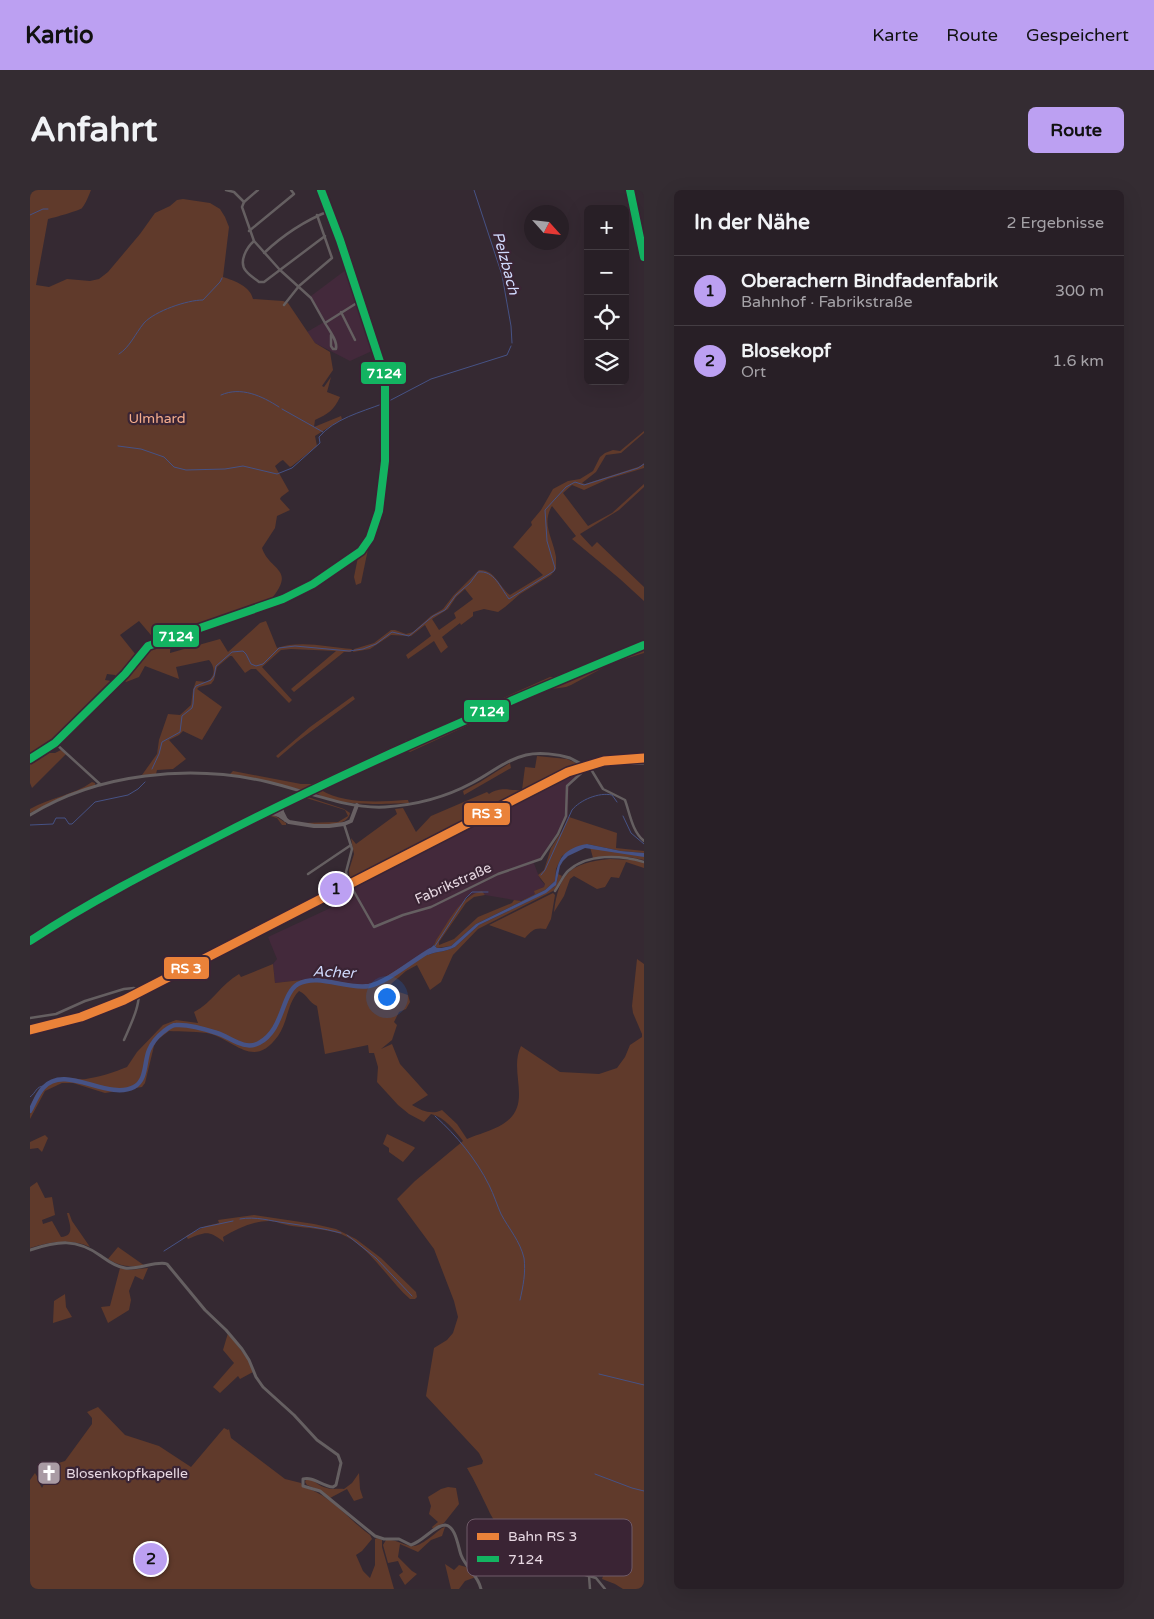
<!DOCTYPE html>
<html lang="de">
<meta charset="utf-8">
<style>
:root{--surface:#281f26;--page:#342c32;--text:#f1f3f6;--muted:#a5a2a7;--line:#443d43;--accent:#bca0f2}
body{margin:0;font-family:"Varela Round",sans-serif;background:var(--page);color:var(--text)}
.controls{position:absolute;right:15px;top:15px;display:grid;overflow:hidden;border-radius:8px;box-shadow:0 5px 20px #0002}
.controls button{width:45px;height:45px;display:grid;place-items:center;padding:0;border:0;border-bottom:1px solid var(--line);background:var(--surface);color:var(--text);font:25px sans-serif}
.compass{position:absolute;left:494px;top:15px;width:45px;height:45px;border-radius:50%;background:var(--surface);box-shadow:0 5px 20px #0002;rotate:117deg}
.you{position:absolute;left:356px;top:806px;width:18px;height:18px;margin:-12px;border:4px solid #fff;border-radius:50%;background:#1a73e8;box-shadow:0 0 0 8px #1a73e833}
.badge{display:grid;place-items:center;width:32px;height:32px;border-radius:50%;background:var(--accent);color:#111;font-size:16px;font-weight:700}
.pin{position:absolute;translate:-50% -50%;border:2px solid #fff;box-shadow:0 1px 5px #0006}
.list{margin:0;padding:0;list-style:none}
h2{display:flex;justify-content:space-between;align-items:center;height:65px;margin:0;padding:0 20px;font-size:21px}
h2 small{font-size:16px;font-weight:400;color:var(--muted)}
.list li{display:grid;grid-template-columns:32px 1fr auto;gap:15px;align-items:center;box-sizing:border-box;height:70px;padding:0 20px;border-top:1px solid var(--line)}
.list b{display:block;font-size:19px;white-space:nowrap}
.list p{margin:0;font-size:16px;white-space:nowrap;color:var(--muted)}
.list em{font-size:16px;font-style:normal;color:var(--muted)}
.icon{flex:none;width:28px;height:28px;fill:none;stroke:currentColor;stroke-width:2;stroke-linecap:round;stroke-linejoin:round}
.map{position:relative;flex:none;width:614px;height:1399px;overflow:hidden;border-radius:8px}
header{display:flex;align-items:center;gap:30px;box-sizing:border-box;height:70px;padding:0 25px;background:var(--accent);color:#111}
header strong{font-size:24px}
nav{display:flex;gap:28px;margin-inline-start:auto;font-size:18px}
.intro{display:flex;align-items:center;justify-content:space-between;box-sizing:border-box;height:120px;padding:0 30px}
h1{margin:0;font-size:35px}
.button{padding:12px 22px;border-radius:8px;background:var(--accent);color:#111;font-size:18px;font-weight:700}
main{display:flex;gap:30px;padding:0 30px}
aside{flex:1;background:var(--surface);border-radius:8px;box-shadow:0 5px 20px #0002}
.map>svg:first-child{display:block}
</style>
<header>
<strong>Kartio</strong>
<nav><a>Karte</a><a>Route</a><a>Gespeichert</a></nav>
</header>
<div class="intro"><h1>Anfahrt</h1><a class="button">Route</a></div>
<main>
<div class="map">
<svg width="614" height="1399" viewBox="0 0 614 1399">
<rect width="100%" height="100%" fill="#352932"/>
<g fill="#43293b">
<polygon points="321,76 338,135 347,157 342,161 320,171 285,153 277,142 294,132 281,106"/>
<polygon points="553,577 556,580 539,596 538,627 510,668 503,671 510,689 515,695 514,697 505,701 505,704 490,711 455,705 452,701 436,708 406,750 404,755 396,762 350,790 340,794 329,795 289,788 245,793 243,774 247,769 238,747 324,707 318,695 535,583"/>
</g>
<g fill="#603a2b" fill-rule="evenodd">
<path d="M 0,0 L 61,0 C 59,5 56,13 52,18 C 51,20 23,28 18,29 L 6,95 L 19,97 L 37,89 L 60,91 L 69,89 L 78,82 L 110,44 L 125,23 L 140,16 L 147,10 L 153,9 L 180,13 L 190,19 L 195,27 L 199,37 L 193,87 C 205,91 220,96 223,109 L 253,111 L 258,113 L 285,153 L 300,162 L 303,180 L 292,196 L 294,197 L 301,187 L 297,202 L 310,207 C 304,220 298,224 285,230 L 284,237 L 311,226 L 312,229 L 285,246 L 287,256 L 262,276 L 260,277 L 253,270 L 251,271 L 245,276 L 259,301 L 251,307 L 250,309 L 260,320 L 247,326 L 245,338 L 232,358 C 240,382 268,378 239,412 L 236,414 L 126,451 L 109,431 L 90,445 L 106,465 L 100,476 L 89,488 L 88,489 L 85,485 L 77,484 L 75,490 L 81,491 L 82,494 L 58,516 L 22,554 L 0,567 Z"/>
<path d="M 614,241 L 614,243 L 591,263 L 576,265 L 566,282 L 552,293 L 555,294 L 611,276 L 614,273 L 614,278 L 578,289 L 554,300 L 542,295 L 533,303 L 558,336 L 582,323 L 614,294 L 614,297 L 589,320 L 550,344 L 562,357 L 567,352 L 614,397 L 614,411 L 590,389 L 542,349 L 546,346 L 522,316 C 511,334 523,348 526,367 C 526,371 526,375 526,379 L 521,385 L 490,404 L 475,417 L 468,422 L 454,419 L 443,422 L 443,426 L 431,435 L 430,433 L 412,447 L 418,457 L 411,463 L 404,451 L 378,469 L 376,465 L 401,446 L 395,435 L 381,446 L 361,445 L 340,459 L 323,462 L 324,459 L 344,453 L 361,440 L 365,440 L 376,444 L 383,442 L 401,426 L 413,419 L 423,406 L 449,380 C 465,379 469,397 480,405 L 513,385 L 483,357 L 502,335 L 501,332 L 511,320 L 523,299 L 538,291 L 550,289 L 563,281 L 570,267 L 575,263 L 583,260 L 590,261 ZM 435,399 L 443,409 L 424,423 L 426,428 L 409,440 L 402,429 L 418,419 L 426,407 Z"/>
<polygon points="338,359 331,393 326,395 324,387 328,367"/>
<path d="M 236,431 L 247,458 C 270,450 298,457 322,459 L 321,462 L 314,462 L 264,502 L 261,499 L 306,461 L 261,459 L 251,460 L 232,477 L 262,510 L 259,513 L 226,479 L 221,479 L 215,483 L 202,466 L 200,466 L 187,477 L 184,490 L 181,494 L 169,497 L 167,499 L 192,517 L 172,550 L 153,541 L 149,545 L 139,550 L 156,569 L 143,579 L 127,580 L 126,584 L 112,585 L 127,564 L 129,550 L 138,524 L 150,525 L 161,515 L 163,500 L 166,491 L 177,492 C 186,486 185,477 179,470 L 146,477 L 149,489 L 115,476 L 109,487 L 96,492 L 94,490 C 113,469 110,460 141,452 L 140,463 L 190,449 L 198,462 L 230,433 Z"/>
<polygon points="614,451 614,454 375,555 373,554 376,550 377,551 520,487 524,487"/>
<polygon points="614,457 614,463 582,473 541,495 536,497 515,500 380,562 375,560 476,514"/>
<polygon points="323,506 325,509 268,551 248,568 246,566 280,537"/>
<polygon points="367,555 370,555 371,557 273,600 200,584 203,581 271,594 282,594"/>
<polygon points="31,560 36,564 2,598 0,593 0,574 19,563 25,563"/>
<path d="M 372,560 L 374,563 L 291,600 C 312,614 351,612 375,610 L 378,610 L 379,613 C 356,614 303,617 285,602 Z"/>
<path d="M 507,566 L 537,569 L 551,575 L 400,651 L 397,648 L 362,667 L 363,670 L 320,692 L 319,680 L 324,664 L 321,648 L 326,654 L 367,624 L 365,619 L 373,618 L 386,642 L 401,626 L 457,602 L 459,604 C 472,596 478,601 492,600 L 495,577 L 505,578 Z"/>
<polygon points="480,573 481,578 434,605 433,601 450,592"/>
<path d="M 62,592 L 65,593 L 65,596 L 34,606 L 0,623 L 0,619 C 19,608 44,605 62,592 Z"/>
<path d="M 275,606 L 314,619 L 320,623 C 317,639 285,635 273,633 L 308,632 L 318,626 L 315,620 L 273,607 Z"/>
<path d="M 242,624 L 256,633 L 256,635 L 252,635 L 247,628 L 240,626 C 193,648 148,671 103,696 C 67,715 32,733 0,756 L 0,754 L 3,752 L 34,731 L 124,681 L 189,648 Z"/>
<path d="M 539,627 L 587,643 L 586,658 L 614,661 L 614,663 L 591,661 L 557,654 L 532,666 L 526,679 L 525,691 L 515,700 L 446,734 L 421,756 L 407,758 L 404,755 L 406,750 C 418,733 430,706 452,701 L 455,705 L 444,707 L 436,713 L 409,752 L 409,755 L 424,749 L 448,727 L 482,713 L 484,710 L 491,711 L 505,704 L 504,701 L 514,697 L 515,694 L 508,685 L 514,680 L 521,658 L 532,641 Z"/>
<polygon points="560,657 612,666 614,667 614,670 599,667 563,668"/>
<path d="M 580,669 L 603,670 L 614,673 L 614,678 L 596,672 L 589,688 L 581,687 L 575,697 L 567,699 L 544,686 L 540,689 L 534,706 L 524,722 C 529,683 540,673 580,669 Z"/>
<path d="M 528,684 L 532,686 L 525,700 L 448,739 L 423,765 L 411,792 L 400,800 L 387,775 L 376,781 L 361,794 L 368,803 L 369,802 L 378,805 L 380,812 L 376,819 L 369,822 L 364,832 L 367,835 L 362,850 L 351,859 L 362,854 L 370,874 L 398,905 L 382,915 C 392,921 402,925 412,920 L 427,934 L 437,949 C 448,944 462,941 473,934 C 504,915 478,882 491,856 L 530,882 L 569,884 L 587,878 L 595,867 L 600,855 L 612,847 L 612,844 L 603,823 L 602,816 L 607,769 L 614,774 L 614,1399 L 593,1399 L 585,1394 L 572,1389 L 580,1365 L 543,1350 L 526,1374 L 505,1365 L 500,1369 C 486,1356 465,1336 458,1319 C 451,1305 445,1291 437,1278 L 452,1274 L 453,1271 L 449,1263 L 396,1206 L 404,1158 L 417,1150 L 423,1143 L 428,1127 L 424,1111 L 404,1059 L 367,1009 L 385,991 L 433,951 C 424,940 416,928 401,924 L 394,932 L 379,924 L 368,915 L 347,892 L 348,877 L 344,863 L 339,863 L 338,855 L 295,864 L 287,816 C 279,813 277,804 269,801 C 257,813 258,832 248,846 C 224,879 207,852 181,844 C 171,841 150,842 139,841 L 127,850 L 124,856 L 115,893 L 112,897 L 75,903 L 43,893 L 32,893 L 15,901 L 0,929 C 0,909 10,889 32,888 C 40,887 49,890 56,889 C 69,887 85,882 97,877 L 107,862 L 133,835 L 146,830 L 168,833 L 164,822 C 182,813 191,794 209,784 L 211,787 L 243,774 L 245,793 L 289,788 L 329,795 L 340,794 L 350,790 L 396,762 L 398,765 C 407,761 416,762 425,757 L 449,735 L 497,712 L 524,697 L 527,691 Z"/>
<path d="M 523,703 L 525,705 L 521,729 L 516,739 C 505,737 502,740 495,748 L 459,735 Z"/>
<polygon points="357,944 384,957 385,958 373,972 359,962 359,958 353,954"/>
<polygon points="15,945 18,948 12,962 8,958 0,959 0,952"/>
<path d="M 7,992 L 15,1008 L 22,1007 L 25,1025 L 12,1030 L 13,1034 L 22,1031 L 31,1047 C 46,1046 39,1033 37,1023 L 39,1023 L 42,1031 L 60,1057 C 41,1048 19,1052 0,1058 L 0,997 Z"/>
<path d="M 224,1025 L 284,1034 L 306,1039 L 326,1049 L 351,1068 L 386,1102 L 387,1107 L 385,1109 L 380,1109 C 358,1090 339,1055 311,1044 C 295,1039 278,1038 262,1036 C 254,1035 246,1031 239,1031 C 223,1031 207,1039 193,1047 L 194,1052 C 178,1040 176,1042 158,1049 L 156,1046 L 176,1036 L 189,1033 L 188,1030 Z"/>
<path d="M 88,1057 L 115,1076 C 101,1077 91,1077 78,1069 Z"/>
<polygon points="90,1078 99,1080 118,1078 113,1090 105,1086 99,1101 101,1110 99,1120 78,1133 71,1117 80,1116"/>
<polygon points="35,1104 36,1117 42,1127 23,1133 24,1111"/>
<polygon points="198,1143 219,1171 223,1182 210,1189 208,1186 190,1203 183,1197 204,1173 193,1160"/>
<path d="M 68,1217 L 95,1245 L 129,1256 L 161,1277 L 194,1238 L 198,1240 L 199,1239 L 201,1248 L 255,1289 L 271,1293 L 273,1297 C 300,1304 318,1329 340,1345 L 342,1349 L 332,1361 L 326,1365 L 333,1381 L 340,1388 L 345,1375 L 345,1349 L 347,1348 L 352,1350 L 352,1357 L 364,1399 L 0,1399 L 0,1290 L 5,1283 L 8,1288 L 7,1289 L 12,1298 L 14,1294 C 13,1282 10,1281 23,1275 L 16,1282 L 19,1285 L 21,1283 L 19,1281 L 25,1274 L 35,1271 L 62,1234 L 62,1228 L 57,1222 Z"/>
<path d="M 329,1283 L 330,1299 L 333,1308 L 324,1311 L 317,1299 L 300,1308 L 289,1300 L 277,1295 L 275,1292 L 277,1288 C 285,1290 289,1297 297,1298 C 302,1300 308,1298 314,1299 L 322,1293 Z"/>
<polygon points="418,1297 426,1298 429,1314 414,1333 403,1339 402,1337 408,1332 399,1324 401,1316 398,1307 411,1299"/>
<path d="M 415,1337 L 412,1346 L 401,1350 L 388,1362 L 370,1354 L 368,1367 L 382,1381 L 387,1384 L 375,1395 L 369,1385 L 373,1382 L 368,1371 L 358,1373 L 353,1355 L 356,1350 C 365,1349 371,1354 380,1356 C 390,1358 404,1344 412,1338 Z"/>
<polygon points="415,1374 424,1380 429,1375 436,1377 446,1387 435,1391 429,1399 421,1399"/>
</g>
<path fill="#465285" d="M 557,654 L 591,661 L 614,663 L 614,667 L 555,658 L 538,666 L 533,671 L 530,676 L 526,695 L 516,703 L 449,735 L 425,757 C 416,762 407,761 398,765 L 396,762 L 404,755 L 407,758 L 411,758 L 421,756 L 446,734 L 515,700 L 525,691 C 527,669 534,658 557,654 Z"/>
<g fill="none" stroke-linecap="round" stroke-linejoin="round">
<g stroke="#465285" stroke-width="1">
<polyline points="444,0 472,85 481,136 482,153"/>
<polyline points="0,25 13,19 18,19"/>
<path d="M 89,164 C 100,157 105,144 114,133 C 125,121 157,110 173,110 L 190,92 L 192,88"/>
<path d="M 191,205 C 211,196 232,206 249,217"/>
<polyline points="359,211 401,189 477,165 481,156"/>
<polyline points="252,219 293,242"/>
<path d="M 88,256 L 111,259 L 134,267 L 144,277 L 156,280 L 195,279 L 213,276 L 247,284 L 262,278 L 290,253 L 289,247 C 304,229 331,222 352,214"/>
<path d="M 122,579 L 129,564 L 132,552 L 150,542 L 152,526 L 162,518 L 163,514 L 164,499 L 166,496 L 181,490 L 184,486 L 186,476 L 202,462 L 213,461 L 216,464 L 221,474 L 226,476 L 233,474 L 249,458 L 265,456 L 319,461 L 333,459 L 346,454 L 362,442 L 379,446 L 403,426 L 415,420 L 426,405 L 440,393 L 448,382 C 464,380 470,397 479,409 L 524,381 L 525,378 L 517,351 L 515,320 L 536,297 L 545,292 L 554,295 L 608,278 L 614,274"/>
<polyline points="593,626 601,643 614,654"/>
<polyline points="0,635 23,634 26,628 35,628 39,634 42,634 65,612 98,605 108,599 115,592"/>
<path d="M 511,685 L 515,680 L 542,620 C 550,610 569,602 582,605 L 587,612"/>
<polyline points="405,756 436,708 442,702 458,702"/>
<path d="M 0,907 C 6,903 6,896 14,896"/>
<path d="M 405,926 C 427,946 446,969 459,995 C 464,1005 467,1015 471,1024 C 479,1039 490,1051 494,1068 C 496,1082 493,1097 490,1110"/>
<path d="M 210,1029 C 226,1026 240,1031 256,1033 C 275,1036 293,1038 311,1043"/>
<polyline points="317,1045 346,1068 382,1106"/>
<polyline points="134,1061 170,1038 203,1031"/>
<polyline points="569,1184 614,1195"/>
<polyline points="565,1284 602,1298 614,1301"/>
</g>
<path stroke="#465285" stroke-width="4.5" d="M 0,921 C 4,914 7,905 13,898 C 35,873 77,911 104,897 C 117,890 114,872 119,860 C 122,853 128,846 133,842 C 137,839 141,835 146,835 C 159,834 175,839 187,843 C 200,847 214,861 229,853 C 254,840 251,804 268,794 C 289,783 316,800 339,796 C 358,792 383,770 401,760"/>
<g stroke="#655f61" stroke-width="2.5">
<polyline points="196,0 204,2 214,12"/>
<polyline points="228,0 214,12 212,17 224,51 250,80 281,108 295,133 330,111"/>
<polyline points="219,41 264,4 261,0"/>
<path d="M 224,51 C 217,57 208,72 216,81 C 219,85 224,88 229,92 L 234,92 L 295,46"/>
<path d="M 234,63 C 253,45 274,31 299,21"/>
<polyline points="254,115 269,96 302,68 287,25"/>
<polyline points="311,122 325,150"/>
<path d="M 295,133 C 299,140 308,151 306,159 L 303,159 L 301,156 L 301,145"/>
<polyline points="25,553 71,595"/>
<path d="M 314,634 L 322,659 L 316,682 L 318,691 L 344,737 L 373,725 L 401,717 L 468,684 L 511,669 L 528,644 L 536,626 L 537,596 L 559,576 L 573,599 L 595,610 C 600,624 602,641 614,651"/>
<polyline points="278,684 321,655"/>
<path d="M 525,701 C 530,694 532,687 538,681 C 557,663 591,665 614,672"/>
<path d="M 0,828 L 26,824 L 55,811 L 94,799 L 104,798 L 108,800 C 112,813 99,838 94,850"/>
<polyline points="487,1356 492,1361 545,1382 566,1388 575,1399"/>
<polyline points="559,1386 560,1399"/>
</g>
<g stroke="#655f61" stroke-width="3">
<path d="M 0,569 L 25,553 L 70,507 L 95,484 L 118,456 L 253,409 L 283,394 L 331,361 L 340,348 L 349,321 L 355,271 L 355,187 C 352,169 343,153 337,136 C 323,90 309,44 291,0"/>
<path d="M 0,625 C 68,583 160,574 238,592 C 277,601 315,619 355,617 C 385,615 416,607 442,593 C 460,584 475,570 496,565 C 509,562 528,564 540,568 C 546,571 551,575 558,576 C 565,578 573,575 580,574 C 591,573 603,574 614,573"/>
<path d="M 0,1060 C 28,1051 46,1048 71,1066 C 78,1071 86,1077 95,1078 C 108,1080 128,1070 137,1074 L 175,1120 L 196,1140 L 212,1159 L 219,1170 L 226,1187 L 233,1197 L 264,1225 L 287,1250 L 308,1265 L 311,1273 L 306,1295 L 303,1297 C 292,1296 283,1286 273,1289 L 273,1296 L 290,1301 L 345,1346 L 354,1349 L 369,1349 L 381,1355 C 392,1352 405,1335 415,1335 C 426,1336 428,1357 431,1365 C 436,1378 448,1385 451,1399"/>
</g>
<g stroke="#686063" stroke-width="4">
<polyline points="600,0 614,67"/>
<polyline points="251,614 252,622 256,630"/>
<polyline points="247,616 249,625 259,632 284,636 299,636 314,634 321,631 327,615"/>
<polyline points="234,624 242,623 249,625"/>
<path d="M 0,751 C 53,715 111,686 167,657 C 312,581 463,517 614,455"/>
</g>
<g stroke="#3a2434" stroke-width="11">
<g id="bus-1">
<polyline points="600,0 614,67"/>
<polyline points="0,569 25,553 95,484 118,456 253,409 283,394 331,361 340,348 349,321 355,271 355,187 310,50 291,0"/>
<path d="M 0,751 C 59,712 122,680 185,648 C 325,576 469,515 614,455"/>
</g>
</g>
<use href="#bus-1" stroke="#13b361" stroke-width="8"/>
<g stroke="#3a2434" stroke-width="12">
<polyline id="rail-1" points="0,840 51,827 94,810 538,582 574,571 614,568"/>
</g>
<use href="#rail-1" stroke="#ea8239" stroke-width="9"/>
</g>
<defs>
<g id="church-square" transform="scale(1.25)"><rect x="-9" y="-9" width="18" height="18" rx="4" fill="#a99ba4" stroke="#3a2434"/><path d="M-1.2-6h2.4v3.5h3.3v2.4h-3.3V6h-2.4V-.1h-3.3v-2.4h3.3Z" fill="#fff"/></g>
</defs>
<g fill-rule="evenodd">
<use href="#church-square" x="19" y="1283"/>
</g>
<g text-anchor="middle" stroke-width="4.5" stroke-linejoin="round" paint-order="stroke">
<g font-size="14" fill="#f6ae8d" stroke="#3a2434">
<text x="127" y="233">Ulmhard</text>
</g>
<g font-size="14" fill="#e7d8e2" stroke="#3a2434">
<text transform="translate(423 693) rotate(-24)" y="5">Fabrikstraße</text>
</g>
<g font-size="14" fill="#e7d8e2" stroke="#3a2434" text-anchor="start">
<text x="36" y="1288">Blosenkopfkapelle</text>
</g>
<g font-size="15" font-style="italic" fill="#cfd9fc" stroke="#3a2434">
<text transform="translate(476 73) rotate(75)" y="5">Pelzbach</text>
<text transform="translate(304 782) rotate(3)" y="5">Acher</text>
</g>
</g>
<rect x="437" y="1329" width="165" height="57" rx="8" fill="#3a2434" stroke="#6e5a68" stroke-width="1"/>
<rect x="447" y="1343" width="22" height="7" fill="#ea8239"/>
<rect x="447" y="1366" width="22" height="6" fill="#13b361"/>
<g font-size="14" fill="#e7d8e2">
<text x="478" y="1351">Bahn RS 3</text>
<text x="478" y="1374">7124</text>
</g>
<g stroke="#3a2434" stroke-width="2">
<rect x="330" y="171" width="47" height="24" rx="5" fill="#13b361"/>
<rect x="122" y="434" width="48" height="24" rx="5" fill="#13b361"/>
<rect x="433" y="509" width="47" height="24" rx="5" fill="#13b361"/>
<rect x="433" y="612" width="48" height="24" rx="5" fill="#ea8239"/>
<rect x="133" y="766" width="47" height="24" rx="5" fill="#ea8239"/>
</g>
<g font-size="14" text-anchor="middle" font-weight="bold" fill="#fff">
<text x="354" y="188">7124</text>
<text x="146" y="451">7124</text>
<text x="457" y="526">7124</text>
<text x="457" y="628">RS 3</text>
<text x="156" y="783">RS 3</text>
</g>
</svg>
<div class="controls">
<button>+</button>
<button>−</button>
<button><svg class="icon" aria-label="locate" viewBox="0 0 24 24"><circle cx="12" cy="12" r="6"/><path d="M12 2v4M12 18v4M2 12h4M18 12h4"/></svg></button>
<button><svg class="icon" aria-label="layers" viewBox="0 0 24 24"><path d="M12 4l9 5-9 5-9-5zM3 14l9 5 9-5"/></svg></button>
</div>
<svg class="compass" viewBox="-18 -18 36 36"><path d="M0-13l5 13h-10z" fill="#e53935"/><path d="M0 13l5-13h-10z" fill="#a5a2a7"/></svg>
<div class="you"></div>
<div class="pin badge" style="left:306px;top:699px">1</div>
<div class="pin badge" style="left:121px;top:1369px">2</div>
</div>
<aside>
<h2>In der Nähe<small>2 Ergebnisse</small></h2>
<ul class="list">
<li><span class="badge">1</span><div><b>Oberachern Bindfadenfabrik</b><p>Bahnhof · Fabrikstraße</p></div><em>300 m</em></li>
<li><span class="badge">2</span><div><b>Blosekopf</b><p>Ort</p></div><em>1.6 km</em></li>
</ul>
</aside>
</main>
